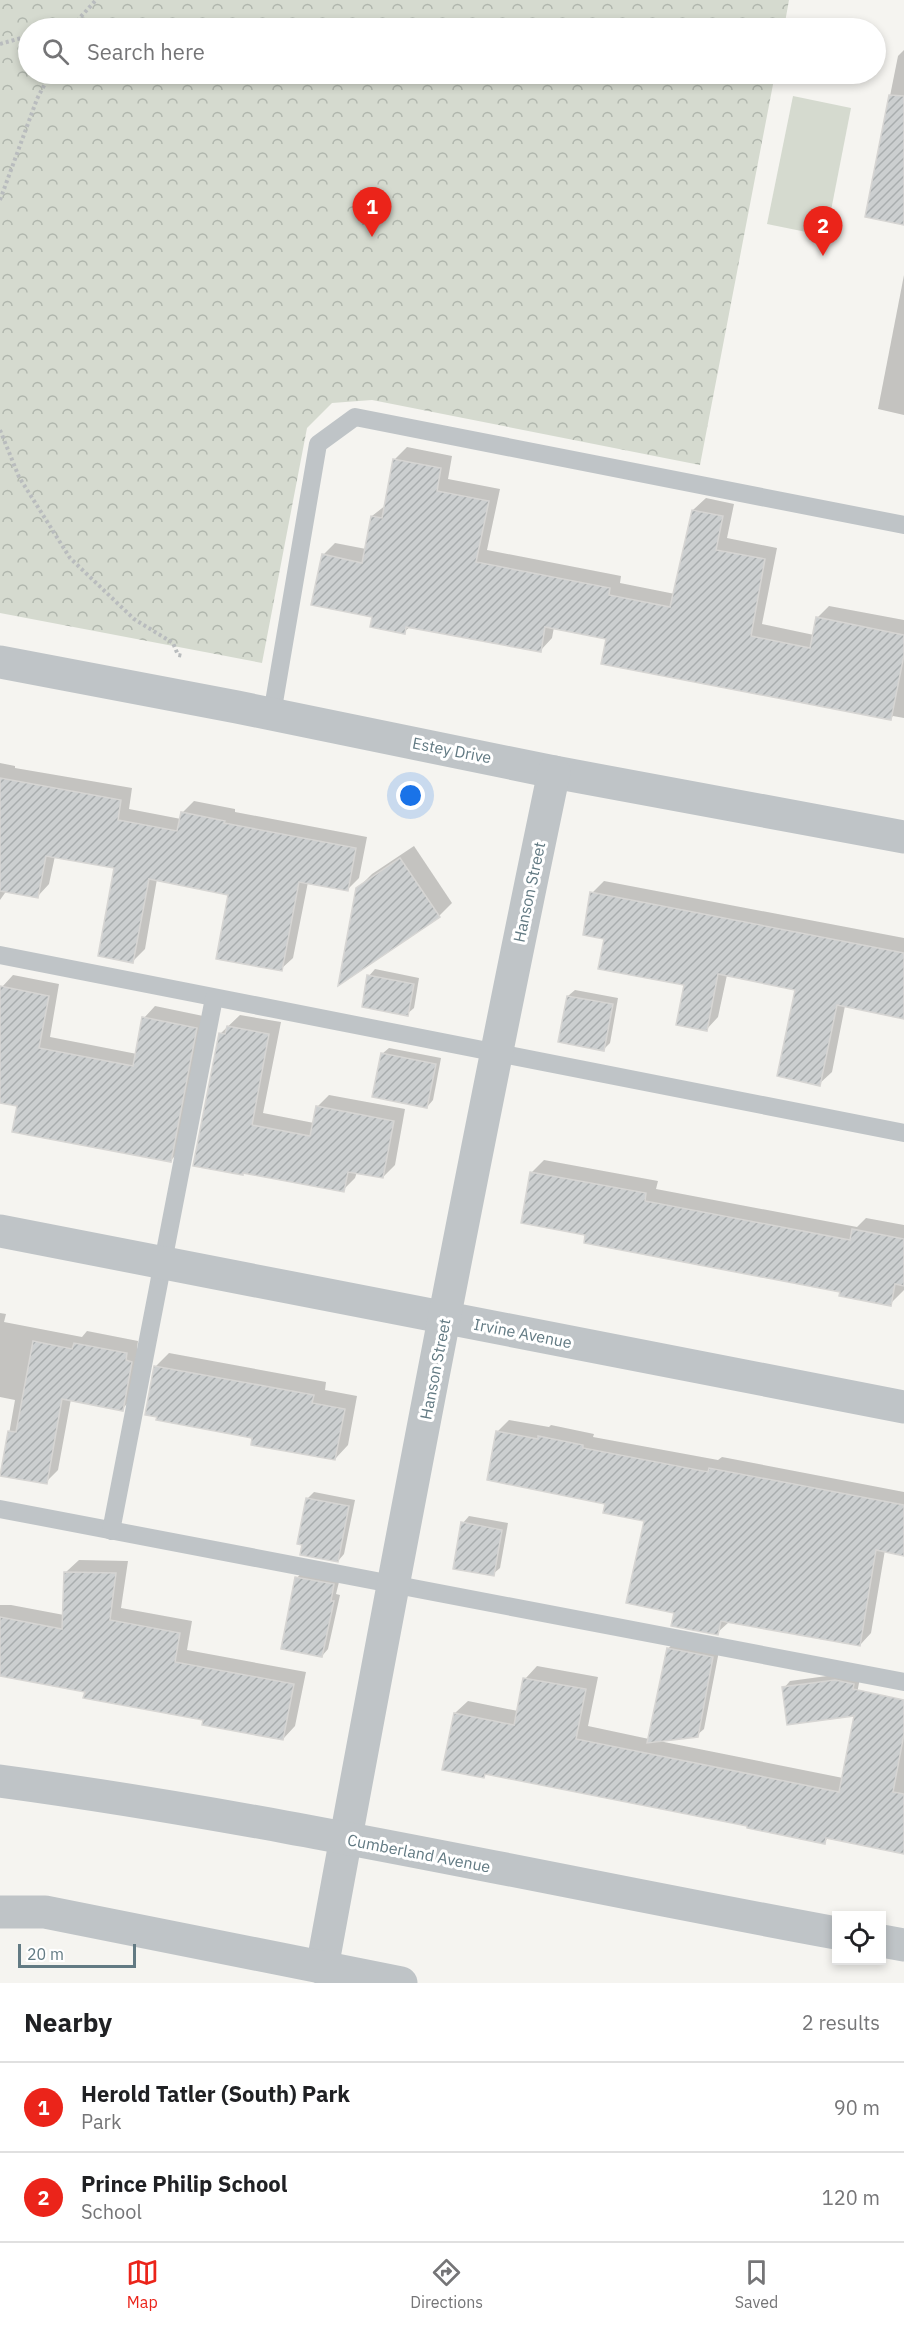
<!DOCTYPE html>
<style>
:root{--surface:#fff;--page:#f2f2f2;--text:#202124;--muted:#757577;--line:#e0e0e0;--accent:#eb241a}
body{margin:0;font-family:"IBM Plex Sans",sans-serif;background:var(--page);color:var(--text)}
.controls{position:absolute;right:18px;bottom:18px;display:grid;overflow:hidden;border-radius:0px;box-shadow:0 3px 9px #0003}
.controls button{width:54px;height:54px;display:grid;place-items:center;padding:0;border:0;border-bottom:2px solid var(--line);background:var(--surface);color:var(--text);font:30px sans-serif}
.scale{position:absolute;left:18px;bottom:15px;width:118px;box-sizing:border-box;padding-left:6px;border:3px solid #627a83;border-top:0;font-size:16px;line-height:21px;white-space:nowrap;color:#627a83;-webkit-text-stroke:4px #fff;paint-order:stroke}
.you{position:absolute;left:411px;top:796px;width:21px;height:21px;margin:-15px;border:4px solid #fff;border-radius:50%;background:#1a73e8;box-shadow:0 0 0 9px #1a73e833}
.badge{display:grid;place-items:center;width:39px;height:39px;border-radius:50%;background:var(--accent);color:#fff;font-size:20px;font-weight:700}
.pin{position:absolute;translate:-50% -50px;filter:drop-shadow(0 2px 3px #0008)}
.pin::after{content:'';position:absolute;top:32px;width:21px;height:18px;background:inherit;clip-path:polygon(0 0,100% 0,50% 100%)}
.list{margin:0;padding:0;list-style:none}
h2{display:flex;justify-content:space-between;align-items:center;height:78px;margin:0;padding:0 24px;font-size:26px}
h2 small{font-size:20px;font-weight:400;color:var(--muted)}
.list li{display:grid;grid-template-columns:39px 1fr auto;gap:18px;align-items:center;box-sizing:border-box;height:90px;padding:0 24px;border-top:2px solid var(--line)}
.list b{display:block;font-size:22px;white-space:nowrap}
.list p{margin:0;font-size:20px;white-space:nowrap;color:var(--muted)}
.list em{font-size:20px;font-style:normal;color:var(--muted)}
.icon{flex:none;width:33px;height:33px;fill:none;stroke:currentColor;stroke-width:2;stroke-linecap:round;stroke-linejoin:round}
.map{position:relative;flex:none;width:904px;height:1983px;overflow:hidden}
.search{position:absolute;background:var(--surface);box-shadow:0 3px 9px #0003;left:18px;right:18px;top:18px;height:66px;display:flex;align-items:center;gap:15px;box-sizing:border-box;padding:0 21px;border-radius:33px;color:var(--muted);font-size:22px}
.sheet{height:258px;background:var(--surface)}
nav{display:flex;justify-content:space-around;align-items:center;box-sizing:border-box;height:84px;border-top:2px solid var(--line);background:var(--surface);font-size:16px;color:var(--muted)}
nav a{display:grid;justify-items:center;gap:3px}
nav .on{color:var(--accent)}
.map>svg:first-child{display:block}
</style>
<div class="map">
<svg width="904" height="1983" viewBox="0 0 904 1983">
<defs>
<pattern id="forest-crowns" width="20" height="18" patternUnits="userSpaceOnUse" patternTransform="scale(1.5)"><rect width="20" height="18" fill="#d5dacf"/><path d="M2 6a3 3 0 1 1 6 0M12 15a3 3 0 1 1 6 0" fill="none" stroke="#b0b6ad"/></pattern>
<pattern id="building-hatch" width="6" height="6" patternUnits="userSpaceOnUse" patternTransform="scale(1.5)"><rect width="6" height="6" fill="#cccfd0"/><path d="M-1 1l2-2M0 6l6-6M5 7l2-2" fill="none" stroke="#a9adae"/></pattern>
</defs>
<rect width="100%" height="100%" fill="#f5f4f0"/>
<polygon fill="url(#forest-crowns)" points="0,0 789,0 784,28 28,28 28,74 775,74 700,465 372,400 332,403 307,428 262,663 0,613"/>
<polygon fill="#d5dacf" points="793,96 851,108 826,236 767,224"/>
<g fill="#0003">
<polygon points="904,50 904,224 866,216 898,56"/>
<polygon points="904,275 904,415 878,409"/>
<polygon points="407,447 452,456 448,479 500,489 487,550 621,576 620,583 675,594 693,510 706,498 734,504 727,538 777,548 762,624 814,635 817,618 829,606 904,620 904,718 893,716 890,719 608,637 554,627 552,638 540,651 411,626 404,632 374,616 323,555 335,543 366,549 372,516 386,505 395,459"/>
<polygon points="0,763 15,766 15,768 132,788 129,809 181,819 182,813 194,801 235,809 235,812 367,837 359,878 347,890 308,882 293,958 281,969 230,894 157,879 145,949 133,961 116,867 55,856 49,884 38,896 7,890 0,900"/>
<polygon points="414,846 452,903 439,916 358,888 372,874"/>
<polygon points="604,881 904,938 904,1017 845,1006 832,1072 819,1084 797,988 727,975 718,1017 706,1030 686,984 606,938 592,893"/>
<polygon points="375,969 419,978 414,1008 407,1014 369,976"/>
<polygon points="13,975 59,984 50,1037 137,1054 144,1018 155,1006 208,1017 182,1149 170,1161 19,1105 0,1102 0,996 2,987"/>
<polygon points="575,990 618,998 610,1043 604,1049 568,996"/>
<polygon points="240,1015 281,1022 263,1113 314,1123 317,1107 329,1095 405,1109 395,1165 383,1177 357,1172 355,1178 343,1190 245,1171 220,1034"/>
<polygon points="389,1048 441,1058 433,1100 427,1107 382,1054"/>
<polygon points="544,1160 658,1181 656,1189 857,1227 866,1218 904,1225 904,1290 890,1304 842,1291 587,1234 531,1173"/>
<polygon points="0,1313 6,1314 4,1322 82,1337 87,1331 138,1341 137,1349 144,1350 134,1397 122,1409 71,1399 58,1470 46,1482 2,1474 15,1400 0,1397"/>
<polygon points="169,1353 326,1382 325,1390 357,1396 348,1445 335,1459 254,1437 156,1366"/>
<polygon points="509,1420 549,1427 551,1425 594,1434 593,1437 718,1460 722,1457 904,1492 904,1554 885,1550 871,1633 860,1645 729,1622 717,1633 676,1612 645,1520 607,1503 488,1479 498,1431"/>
<polygon points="314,1492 355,1500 344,1554 338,1561 307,1499"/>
<polygon points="469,1516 508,1523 500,1568 493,1574 463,1523"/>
<polygon points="79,1560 128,1561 121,1608 192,1621 187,1650 306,1672 295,1726 283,1739 86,1691 0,1674 0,1605 11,1605 64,1615 66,1572"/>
<polygon points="303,1571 340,1578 336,1594 340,1595 328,1649 322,1656 297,1578"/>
<polygon points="674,1642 719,1651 704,1729 697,1735 659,1741 848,1779 904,1734 904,1852 829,1837 824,1842 749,1824 487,1773 483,1776 455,1713 468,1701 518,1711 525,1679 537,1666 598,1677 588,1726 649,1739 668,1649"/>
<polygon points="842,1674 860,1678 854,1709 784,1688 790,1681"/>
</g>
<g fill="url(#building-hatch)" stroke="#d6d5d3" stroke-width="1.5">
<polygon points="889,95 904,96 904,225 865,217"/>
<polygon points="393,459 441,468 437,491 489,501 476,562 610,588 609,595 670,607 692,510 723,516 716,550 765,559 751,636 810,648 816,617 904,635 904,655 891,720 601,664 606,639 545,627 541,652 406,627 405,634 370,627 372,617 311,605 322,554 362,563 371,516 382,518"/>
<polygon points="0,778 121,800 118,820 177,831 181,812 225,821 224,823 356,848 348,891 299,882 282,971 216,959 228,895 149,879 133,963 98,956 114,868 46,856 38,898 0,891"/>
<polygon points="400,858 440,917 338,986 356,888"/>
<polygon points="590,892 904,953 904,1019 837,1005 820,1086 777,1076 795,990 718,974 707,1031 676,1025 684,985 598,969 604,939 583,935"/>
<polygon points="367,975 414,984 408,1016 362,1007"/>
<polygon points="0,986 49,996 39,1048 133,1066 142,1017 197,1028 171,1162 12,1132 17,1106 0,1103"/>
<polygon points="567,996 613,1004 604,1051 558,1042"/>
<polygon points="227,1026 269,1034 252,1125 310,1136 316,1106 394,1121 383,1178 348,1172 344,1192 243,1173 243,1175 193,1166 219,1033 225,1034"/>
<polygon points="381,1053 436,1064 427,1108 372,1097"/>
<polygon points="530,1172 646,1193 645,1201 850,1240 852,1229 904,1239 904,1286 895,1284 891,1306 839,1296 840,1292 584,1243 585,1235 521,1223"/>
<polygon points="33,1341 72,1349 74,1343 127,1353 126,1360 132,1362 123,1411 62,1399 47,1484 0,1476 8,1431 16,1432"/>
<polygon points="154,1366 314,1395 312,1403 345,1409 335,1460 251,1445 252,1438 156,1420 157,1417 145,1415"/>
<polygon points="496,1431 538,1439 538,1436 583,1445 583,1448 708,1472 709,1468 904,1505 904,1556 876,1550 860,1646 721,1621 718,1635 671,1626 674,1613 626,1603 644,1521 603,1513 605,1504 487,1480"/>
<polygon points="306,1498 349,1506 338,1562 300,1555 302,1545 297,1544"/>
<polygon points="461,1522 502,1530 494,1576 453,1569"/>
<polygon points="64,1572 116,1573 110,1620 180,1633 175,1662 294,1684 283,1740 202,1725 203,1720 83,1698 85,1692 0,1676 0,1617 62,1629"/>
<polygon points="295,1577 334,1584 331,1601 334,1601 322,1657 281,1649"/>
<polygon points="667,1648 713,1657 698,1737 647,1743"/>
<polygon points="523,1678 586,1689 576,1739 839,1792 854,1716 787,1725 782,1687 835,1680 854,1684 853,1689 904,1700 904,1734 893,1792 904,1794 904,1854 826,1838 825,1844 747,1828 747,1826 485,1774 484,1778 442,1770 454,1713 514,1725"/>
</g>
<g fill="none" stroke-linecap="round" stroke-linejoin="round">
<g stroke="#b9bcbe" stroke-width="4" stroke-dasharray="3 3" stroke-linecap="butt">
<polyline points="54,28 76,22 96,0"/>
<polyline points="0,44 28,36"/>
<polyline points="0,200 37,99 50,74"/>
<polyline points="0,430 19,477 70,558 134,619 173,643 178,655 183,656"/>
</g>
<g stroke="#bfc4c7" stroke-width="18">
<polyline points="272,714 318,444 355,417 904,525"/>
<polyline points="0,955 904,1133"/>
<polyline points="0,1509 904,1682"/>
<polyline points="111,1531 214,998"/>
</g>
<g stroke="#bfc4c7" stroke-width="33">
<polyline points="0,662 237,707 554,772 904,837"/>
<polyline points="0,1231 904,1407"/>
<path d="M 322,1968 C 395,1569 471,1169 554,772"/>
</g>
<g stroke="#bfc4c7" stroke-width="33">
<path d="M 0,1781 C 281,1819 558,1882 836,1933"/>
<polyline points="0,1912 45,1912 401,1983"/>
<polyline points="882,1941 904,1945"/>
</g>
</g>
<g text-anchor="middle" stroke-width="6" stroke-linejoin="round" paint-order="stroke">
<g font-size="16" fill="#627a83" stroke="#fff">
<text transform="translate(452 750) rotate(11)" y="6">Estey Drive</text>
<text transform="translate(529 892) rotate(-78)" y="6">Hanson Street</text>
<text transform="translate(523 1333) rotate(11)" y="6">Irvine Avenue</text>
<text transform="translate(435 1369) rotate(-79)" y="6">Hanson Street</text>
<text transform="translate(419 1853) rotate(11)" y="6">Cumberland Avenue</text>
</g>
</g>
</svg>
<div class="controls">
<button><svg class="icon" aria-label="locate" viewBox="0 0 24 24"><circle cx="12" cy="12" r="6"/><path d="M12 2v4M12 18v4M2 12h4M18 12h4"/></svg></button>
</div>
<div class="scale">20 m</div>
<div class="you"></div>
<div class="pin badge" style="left:372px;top:237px">1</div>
<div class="pin badge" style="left:823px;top:256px">2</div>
<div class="search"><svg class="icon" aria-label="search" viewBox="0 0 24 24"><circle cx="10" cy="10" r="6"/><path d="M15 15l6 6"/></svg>Search here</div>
</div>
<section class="sheet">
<h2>Nearby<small>2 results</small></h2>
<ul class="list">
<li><span class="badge">1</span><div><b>Herold Tatler (South) Park</b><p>Park</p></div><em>90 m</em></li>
<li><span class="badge">2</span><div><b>Prince Philip School</b><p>School</p></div><em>120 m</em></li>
</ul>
</section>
<nav>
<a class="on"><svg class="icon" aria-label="map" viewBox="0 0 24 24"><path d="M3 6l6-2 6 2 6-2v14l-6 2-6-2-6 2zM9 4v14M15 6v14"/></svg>Map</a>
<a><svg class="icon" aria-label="directions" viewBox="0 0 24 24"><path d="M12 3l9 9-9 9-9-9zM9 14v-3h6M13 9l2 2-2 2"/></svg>Directions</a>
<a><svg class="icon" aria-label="saved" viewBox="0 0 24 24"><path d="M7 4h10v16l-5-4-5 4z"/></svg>Saved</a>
</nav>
